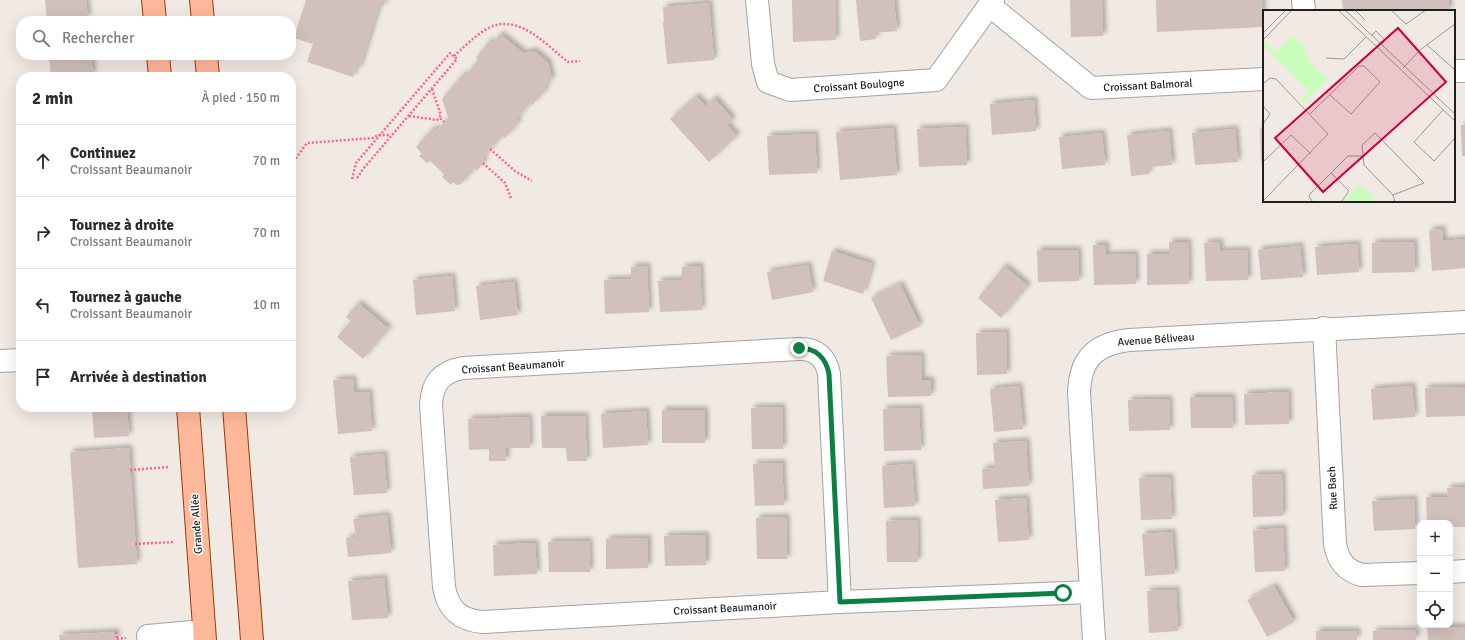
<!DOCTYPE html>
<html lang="fr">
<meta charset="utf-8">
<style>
:root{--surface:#fff;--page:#f2f2f3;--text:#2b2b33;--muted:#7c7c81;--line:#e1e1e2}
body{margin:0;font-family:Signika,sans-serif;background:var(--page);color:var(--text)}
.controls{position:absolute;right:12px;bottom:12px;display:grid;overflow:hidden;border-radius:8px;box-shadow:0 4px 16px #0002}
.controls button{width:36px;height:36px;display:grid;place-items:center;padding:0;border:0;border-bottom:1px solid var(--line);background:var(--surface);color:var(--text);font:20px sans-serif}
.stop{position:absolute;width:12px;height:12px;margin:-9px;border:3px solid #0b8043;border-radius:50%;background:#fff}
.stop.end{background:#0b8043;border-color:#fff;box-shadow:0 1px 4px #0008}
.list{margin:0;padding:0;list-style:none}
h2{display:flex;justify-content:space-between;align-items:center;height:52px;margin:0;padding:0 16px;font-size:17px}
h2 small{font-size:13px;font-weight:400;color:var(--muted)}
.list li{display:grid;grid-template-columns:26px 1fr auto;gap:12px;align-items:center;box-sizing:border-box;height:72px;padding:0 16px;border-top:1px solid var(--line)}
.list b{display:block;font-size:15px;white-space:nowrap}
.list p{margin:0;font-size:13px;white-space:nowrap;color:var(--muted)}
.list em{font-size:13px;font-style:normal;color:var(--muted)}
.icon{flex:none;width:22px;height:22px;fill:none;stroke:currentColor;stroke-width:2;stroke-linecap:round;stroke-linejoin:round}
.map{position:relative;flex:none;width:1465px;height:640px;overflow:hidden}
.search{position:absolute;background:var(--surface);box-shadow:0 4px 16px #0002;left:16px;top:16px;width:280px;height:44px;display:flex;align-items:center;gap:10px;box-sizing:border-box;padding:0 14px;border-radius:16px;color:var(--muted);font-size:15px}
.panel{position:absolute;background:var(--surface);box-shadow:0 4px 16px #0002;left:16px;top:72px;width:280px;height:340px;border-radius:16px}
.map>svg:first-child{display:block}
</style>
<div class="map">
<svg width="1465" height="640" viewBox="0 0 1465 640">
<defs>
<filter id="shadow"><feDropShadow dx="3.5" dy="-3.5" stdDeviation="2" flood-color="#0004"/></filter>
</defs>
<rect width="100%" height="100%" fill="#f0e9e4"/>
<g fill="#d1c0bc" filter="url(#shadow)">
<polygon points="45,0 86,0 88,18 47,21"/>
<polygon points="306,0 385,0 383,7 379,6 359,69 356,68 353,77 307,62 313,44 294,38"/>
<polygon points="792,0 835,0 836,40 793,42"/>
<polygon points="856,0 894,0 897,31 875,33 876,39 860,41"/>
<polygon points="1070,0 1102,0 1103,36 1071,37"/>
<polygon points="1156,0 1262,0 1263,27 1157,32"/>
<polygon points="1342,0 1449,0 1449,11 1343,11"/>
<polygon points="709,3 714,60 667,64 663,21 664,22 663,7"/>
<polygon points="500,34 523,53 534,51 548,63 552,79 544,87 547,89 532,105 530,103 516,120 519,122 505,138 502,136 482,159 485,161 477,170 475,168 461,184 457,185 453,182 451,185 442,177 444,174 430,161 427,163 419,156 422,154 416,147 432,129 438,130 448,117 442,99 463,74 465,76 478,60 476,58 489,41 492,44"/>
<polygon points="49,55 91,55 93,75 51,77"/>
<polygon points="696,96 705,106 714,98 733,120 727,125 737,136 709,162 670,119"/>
<polygon points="1034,100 1036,131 992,135 990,104"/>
<polygon points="1461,125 1465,125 1465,156 1462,156"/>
<polygon points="965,127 967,165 919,167 917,129"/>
<polygon points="893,128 897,175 840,180 836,132"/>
<polygon points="1260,128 1264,128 1264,161 1261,161"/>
<polygon points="1235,129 1238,162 1195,165 1192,133"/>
<polygon points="1169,131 1172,165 1149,167 1149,174 1131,176 1127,135"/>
<polygon points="1102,133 1105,165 1062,169 1059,137"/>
<polygon points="815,134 817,173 769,175 767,136"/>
<polygon points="1442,229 1443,241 1465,239 1465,268 1432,271 1429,230"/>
<polygon points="1169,242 1188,242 1189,284 1147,285 1147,254 1169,254"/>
<polygon points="1220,242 1220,251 1247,250 1248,280 1206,281 1204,243"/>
<polygon points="1414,242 1415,272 1372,273 1372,243"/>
<polygon points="1357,244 1359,272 1317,275 1315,247"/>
<polygon points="1093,245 1106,245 1106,255 1135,254 1136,284 1094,285"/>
<polygon points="1300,246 1303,277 1261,280 1258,250"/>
<polygon points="1037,250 1078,250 1079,281 1038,282"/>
<polygon points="832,251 872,264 863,294 823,281"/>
<polygon points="808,265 813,292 772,300 767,272"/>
<polygon points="647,266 649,312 605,314 604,280 631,279 631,267"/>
<polygon points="700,266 702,310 660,312 658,281 682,280 682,267"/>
<polygon points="1004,266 1028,286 1001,318 978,298"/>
<polygon points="452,276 455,311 416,315 413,280"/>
<polygon points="514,282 518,315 480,320 476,286"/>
<polygon points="900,284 920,326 891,340 871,298"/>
<polygon points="358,303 389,329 363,359 337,337 351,321 346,317"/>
<polygon points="1006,332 1007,374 977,375 976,333"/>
<polygon points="921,355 922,380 931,380 931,396 888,397 886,356"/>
<polygon points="353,379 354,393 369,392 372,431 338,434 333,380"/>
<polygon points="1019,386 1023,429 994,432 990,389"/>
<polygon points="1412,386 1415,417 1373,420 1371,389"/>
<polygon points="1465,387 1465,416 1426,417 1425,388"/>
<polygon points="1288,392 1289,424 1245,425 1244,394"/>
<polygon points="1190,397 1232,397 1233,428 1191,428"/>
<polygon points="1169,399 1170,430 1129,431 1128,400"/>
<polygon points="92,407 127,407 129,436 94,438"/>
<polygon points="782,407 783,449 752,449 751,408"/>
<polygon points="919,408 921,450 884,451 883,409"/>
<rect x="662" y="410" width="43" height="33"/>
<polygon points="646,411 648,445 603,448 601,414"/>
<polygon points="541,416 585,416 587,461 567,461 566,448 542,448"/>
<polygon points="529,417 530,448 506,448 506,461 489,461 489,449 469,450 468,419"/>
<polygon points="1026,441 1029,486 983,489 982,469 995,468 993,443"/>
<polygon points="129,448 137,564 78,568 70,452"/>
<polygon points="384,454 387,493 354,495 350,457"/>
<polygon points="782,463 784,505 755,506 753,464"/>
<polygon points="912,464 915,506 884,508 882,466"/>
<polygon points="1282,474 1283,516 1253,517 1252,475"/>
<polygon points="1170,477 1172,519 1141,520 1139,478"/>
<polygon points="1465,487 1465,527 1450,527 1450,523 1427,523 1426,497 1448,497 1447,488"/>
<polygon points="1026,498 1029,540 998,542 995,500"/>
<polygon points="1414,499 1415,529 1374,531 1372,501"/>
<polygon points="387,515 391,553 348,557 346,538 356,537 353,519"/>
<polygon points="786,517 787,559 757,559 756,518"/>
<polygon points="917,520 918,562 887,562 886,521"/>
<polygon points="1283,528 1285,571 1255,572 1253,530"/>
<polygon points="1172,532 1175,574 1145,576 1142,534"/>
<polygon points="706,535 706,565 665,566 664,536"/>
<polygon points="648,538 648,568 606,569 606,539"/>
<polygon points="589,541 590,572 549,572 548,542"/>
<polygon points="535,543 537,574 494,576 493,545"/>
<polygon points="384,578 388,618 352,620 348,581"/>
<polygon points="1274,586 1294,622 1267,637 1247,600"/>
<polygon points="1176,590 1178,631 1149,633 1147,591"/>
<polygon points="1427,627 1465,627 1465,640 1428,640"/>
<polygon points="1415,630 1416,640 1373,640 1373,631"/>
<rect x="1316" y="631" width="41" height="9"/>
<polygon points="116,632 117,640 60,640 59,635"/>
</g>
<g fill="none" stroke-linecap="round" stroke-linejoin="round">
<g stroke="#a3a3a3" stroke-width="24">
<g id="minor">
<polyline points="757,0 763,64 768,82 790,90 936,80 993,0"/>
<polyline points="1303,0 1304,11"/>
<polyline points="989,5 1091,88 1264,79"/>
<polyline points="1454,71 1465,71"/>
<path d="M 1324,328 L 1335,544 C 1338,561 1346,571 1362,575 L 1420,573"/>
<polyline points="0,361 21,360"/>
<polyline points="1450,572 1465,571"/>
<path d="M 840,602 L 829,374 C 826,358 816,348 799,349 L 463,368 C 441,372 432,383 431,405 L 444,587 C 448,610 460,620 483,622 L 840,602 L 1091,592"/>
<polyline points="149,640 148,636 204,631"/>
<path d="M 1094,640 L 1079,393 C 1080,359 1095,344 1129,340 L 1465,322"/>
</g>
</g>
<g stroke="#993d00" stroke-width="24">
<g id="major">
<polyline points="153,0 155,21"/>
<polyline points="201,0 203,21"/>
<polyline points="158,55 160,77"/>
<polyline points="206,55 208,77"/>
<polyline points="188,407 205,640"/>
<polyline points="234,407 252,640"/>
</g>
</g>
<g stroke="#ff6680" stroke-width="2.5" stroke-dasharray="2 2" stroke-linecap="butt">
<polyline points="91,55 100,55"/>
<path d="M 454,56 C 464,47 474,37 485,30 C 516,10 545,44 568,62 L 580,61"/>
<polyline points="432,89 441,115 439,117 444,122"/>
<polyline points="409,116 437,120 439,117"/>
<polyline points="490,149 515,171 532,181"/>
<polyline points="483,163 505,183 511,198"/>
<polyline points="291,165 307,143 373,138 378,135 391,135"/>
<polyline points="352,179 356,163 450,53 457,59 363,169 356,180"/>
<polyline points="130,470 169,467"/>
<polyline points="135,544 175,542"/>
<polyline points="116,632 117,639"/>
<polyline points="117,639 126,638"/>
</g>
<use href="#minor" stroke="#fff" stroke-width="22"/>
<use href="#major" stroke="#ffb89a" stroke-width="22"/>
</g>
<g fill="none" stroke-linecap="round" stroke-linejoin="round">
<path stroke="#0b8043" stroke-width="5" d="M 799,348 C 816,348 826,358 829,374 L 840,602 L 1063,593"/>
</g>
<g text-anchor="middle" stroke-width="3" stroke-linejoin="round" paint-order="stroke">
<g font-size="11" fill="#1f1f1f" stroke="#fff">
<text transform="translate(859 85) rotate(-4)" y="4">Croissant Boulogne</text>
<text transform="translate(1148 85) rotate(-3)" y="4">Croissant Balmoral</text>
<text transform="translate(1156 339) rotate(-4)" y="4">Avenue Béliveau</text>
<text transform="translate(513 366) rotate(-4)" y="4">Croissant Beaumanoir</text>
<text transform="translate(1332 488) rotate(-93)" y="4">Rue Bach</text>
<text transform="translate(196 524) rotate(-94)" y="4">Grande Allée</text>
<text transform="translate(725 608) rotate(-3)" y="4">Croissant Beaumanoir</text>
</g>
</g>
<g transform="translate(1263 10)">
<rect width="192" height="192" fill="#f0e9e4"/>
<path d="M 30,25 L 43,38 L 41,40 L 49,55 L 64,69 L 40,93 L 37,90 L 46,81 L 0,35 L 2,32 L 13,42 ZM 97,175 L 115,192 L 79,192 Z" fill="#c9febd"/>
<path fill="none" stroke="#9c9895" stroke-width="1" d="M 75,0 L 192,111M 82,0 L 192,104M 92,0 L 102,10M 128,0 L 143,14 L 163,0M 0,23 L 23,0M 109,25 L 113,21 L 122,30 L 118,35M 0,30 L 29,0M 164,35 L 192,60M 63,48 L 81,49 L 103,27M 140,58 L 157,40 L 192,14M 0,74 L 7,68 L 13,69 L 65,124 L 0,191M 0,96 L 7,104 L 0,114M 180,100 L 151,132 L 171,151 L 192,128M 47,104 L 96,56 L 101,56 L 117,72 L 88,104 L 67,85M 0,152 L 28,125 L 48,144M 68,163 L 86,181 L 78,192M 130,185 L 161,173 L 112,123 L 99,135 L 101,155 L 130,185 L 132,192M 50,192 L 46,187 L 47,184 L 85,146 L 100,146"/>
<path fill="#cd0038" fill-opacity="0.15" stroke="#cd0038" stroke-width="2" d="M 135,18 L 183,72 L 60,182 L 12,128 Z"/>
<rect width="192" height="192" fill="none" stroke="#1f1f1f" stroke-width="2"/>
</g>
</svg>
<div class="controls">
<button>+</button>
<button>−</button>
<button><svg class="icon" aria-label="locate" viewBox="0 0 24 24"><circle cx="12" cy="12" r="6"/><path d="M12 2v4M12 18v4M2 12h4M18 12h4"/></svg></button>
</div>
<div class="stop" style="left:1063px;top:593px"></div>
<div class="stop end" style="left:799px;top:348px"></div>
<div class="search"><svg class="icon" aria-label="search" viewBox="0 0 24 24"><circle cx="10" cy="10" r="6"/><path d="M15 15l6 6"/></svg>Rechercher</div>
<section class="panel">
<h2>2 min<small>À pied · 150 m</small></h2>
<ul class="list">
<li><svg class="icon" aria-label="ahead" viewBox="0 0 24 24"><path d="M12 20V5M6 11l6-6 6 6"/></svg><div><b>Continuez</b><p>Croissant Beaumanoir</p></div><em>70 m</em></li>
<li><svg class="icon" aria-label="right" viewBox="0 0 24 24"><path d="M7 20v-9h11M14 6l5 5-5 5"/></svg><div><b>Tournez à droite</b><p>Croissant Beaumanoir</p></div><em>70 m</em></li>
<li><svg class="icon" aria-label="left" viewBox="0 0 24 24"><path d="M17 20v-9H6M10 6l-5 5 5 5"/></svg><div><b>Tournez à gauche</b><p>Croissant Beaumanoir</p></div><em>10 m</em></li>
<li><svg class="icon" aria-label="arrive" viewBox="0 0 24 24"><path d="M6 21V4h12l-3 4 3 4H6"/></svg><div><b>Arrivée à destination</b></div></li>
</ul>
</section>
</div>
